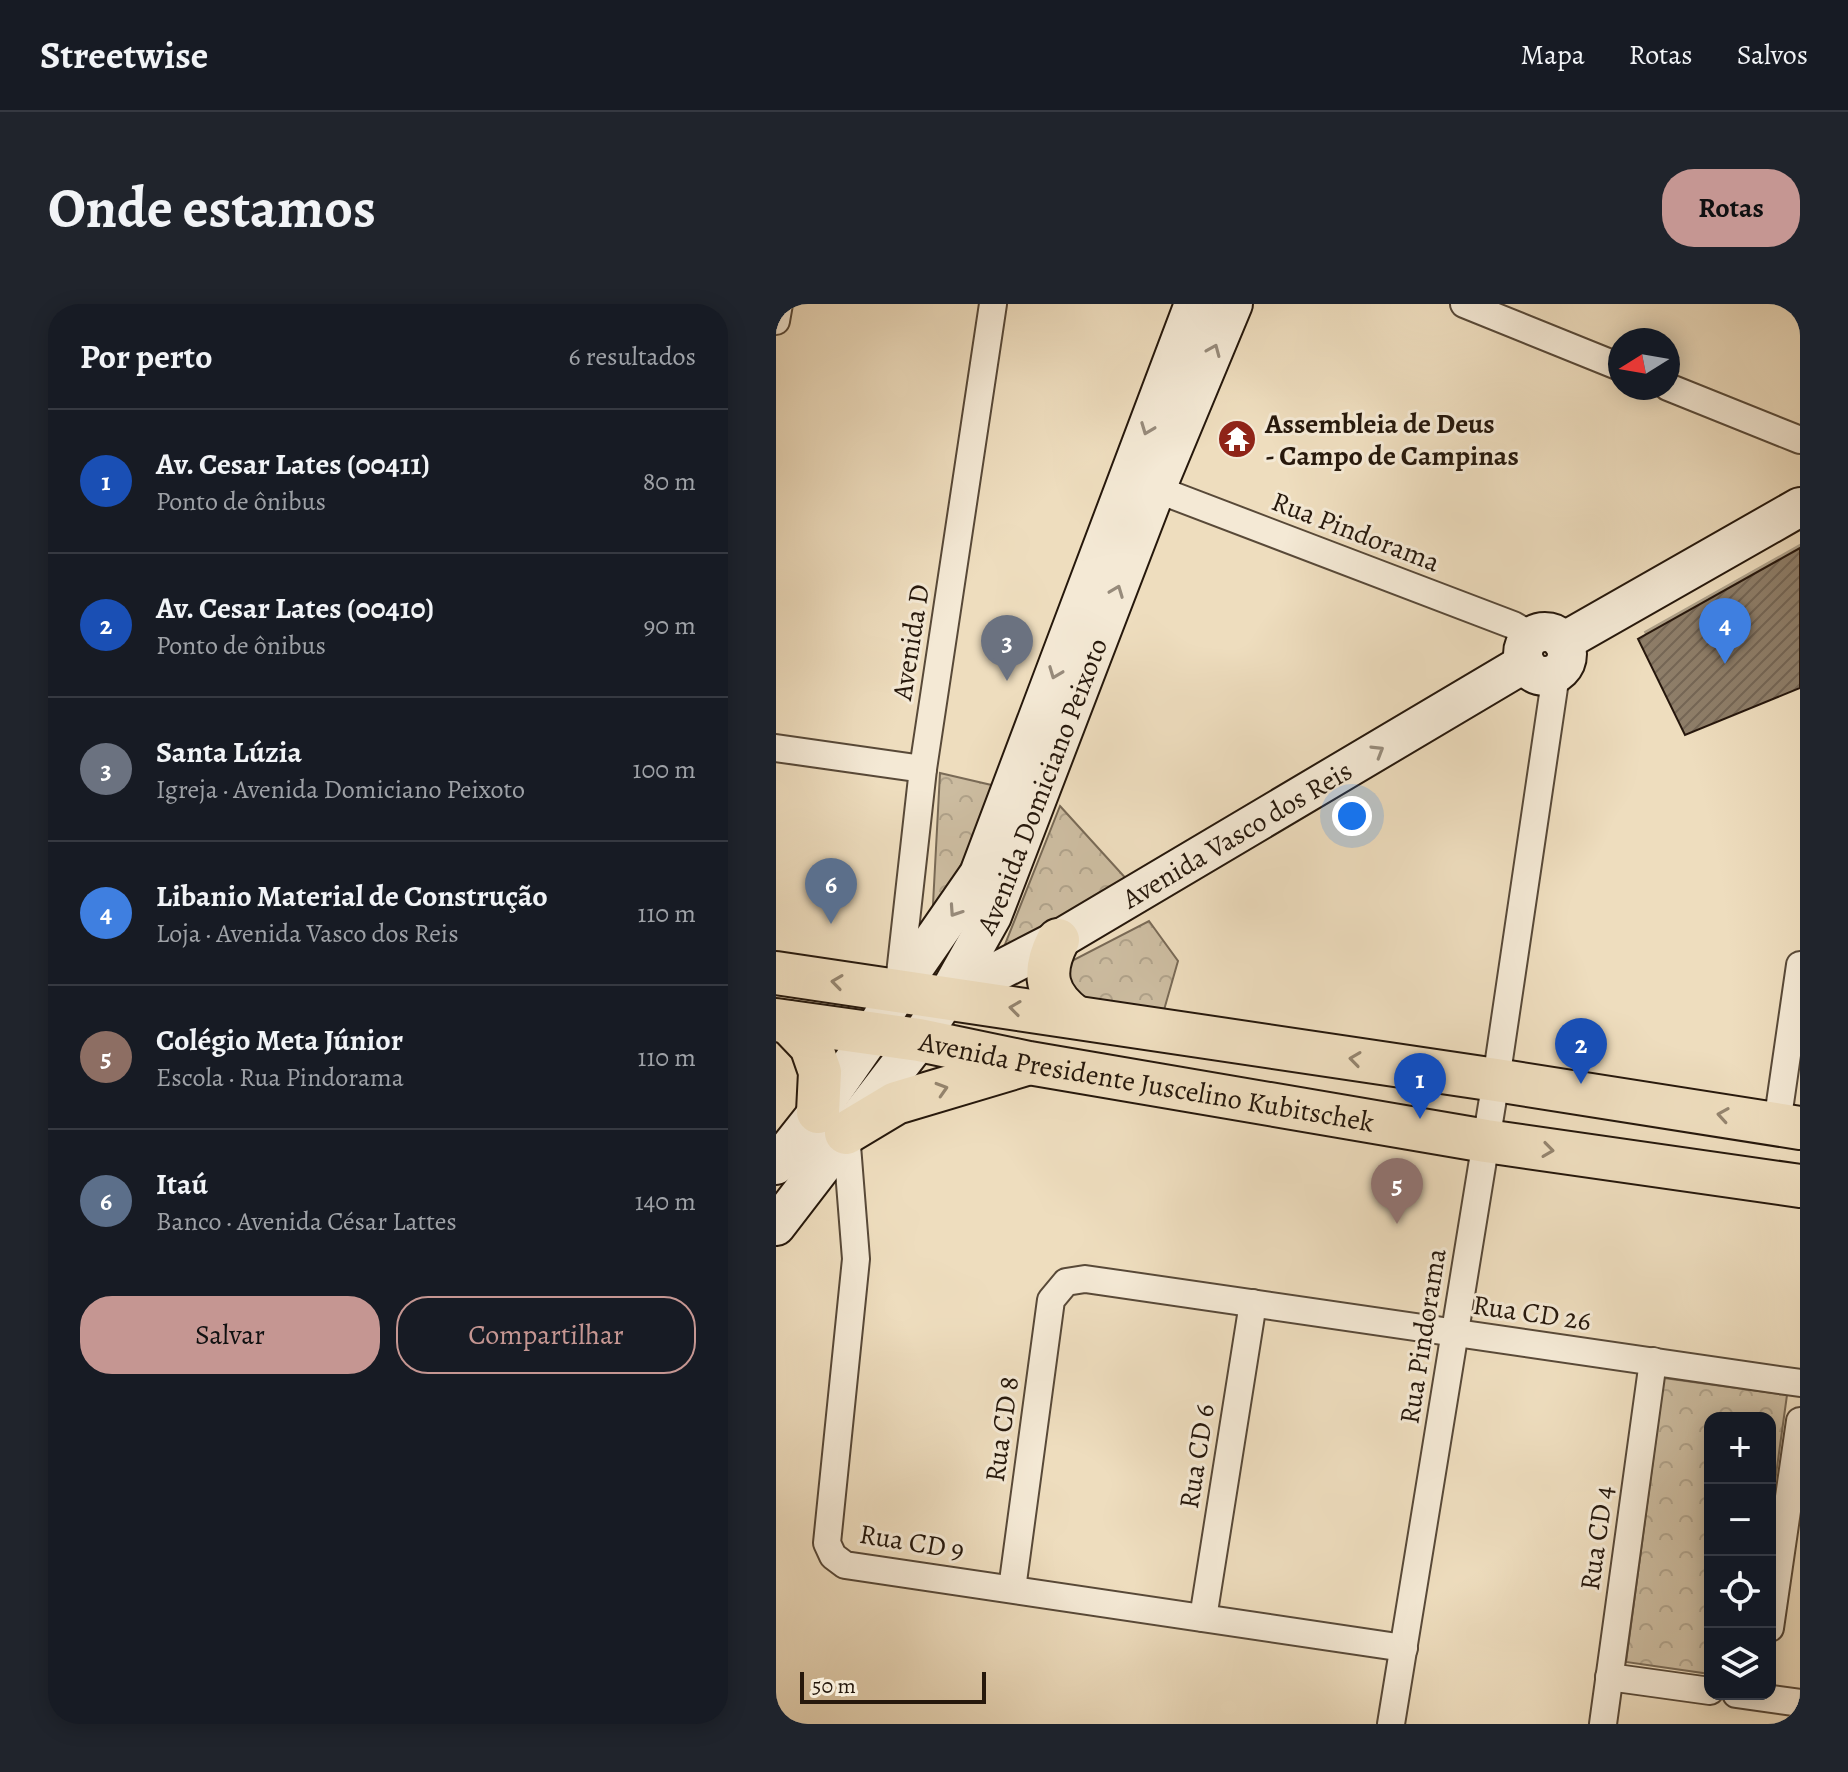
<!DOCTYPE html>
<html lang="pt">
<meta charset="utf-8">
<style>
:root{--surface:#171b24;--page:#20242c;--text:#f1f3f6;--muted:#9ea1a6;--line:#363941;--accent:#c59692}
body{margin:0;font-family:Alegreya,serif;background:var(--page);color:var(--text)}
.controls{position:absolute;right:24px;bottom:24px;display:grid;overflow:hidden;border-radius:16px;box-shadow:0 4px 20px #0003}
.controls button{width:72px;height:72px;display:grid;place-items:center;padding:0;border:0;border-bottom:2px solid var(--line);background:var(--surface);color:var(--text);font:40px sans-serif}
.compass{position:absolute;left:832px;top:24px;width:72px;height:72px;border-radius:50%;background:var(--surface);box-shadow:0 4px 20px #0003;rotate:259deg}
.scale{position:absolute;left:24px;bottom:20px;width:186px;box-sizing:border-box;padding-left:8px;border:4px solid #26180c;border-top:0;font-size:22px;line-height:28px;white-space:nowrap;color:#26180c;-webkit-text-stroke:6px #f4e9d5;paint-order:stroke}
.you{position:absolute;left:576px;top:512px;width:28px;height:28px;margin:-20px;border:6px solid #fff;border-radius:50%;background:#1a73e8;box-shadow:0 0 0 12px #1a73e833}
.badge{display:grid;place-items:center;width:52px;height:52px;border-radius:50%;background:var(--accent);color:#fff;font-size:26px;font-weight:700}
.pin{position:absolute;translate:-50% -66px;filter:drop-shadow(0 2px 4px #0008)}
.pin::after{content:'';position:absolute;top:42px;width:28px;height:24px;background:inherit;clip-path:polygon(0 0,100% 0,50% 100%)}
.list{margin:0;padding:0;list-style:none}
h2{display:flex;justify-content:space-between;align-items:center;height:104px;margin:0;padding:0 32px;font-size:34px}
h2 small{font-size:26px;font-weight:400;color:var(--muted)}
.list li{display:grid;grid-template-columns:52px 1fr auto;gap:24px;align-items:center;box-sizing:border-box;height:144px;padding:0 32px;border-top:2px solid var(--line)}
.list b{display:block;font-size:30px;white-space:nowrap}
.list p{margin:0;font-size:26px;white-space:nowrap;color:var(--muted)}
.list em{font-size:26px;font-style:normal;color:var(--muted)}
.actions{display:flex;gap:16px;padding:24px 32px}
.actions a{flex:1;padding:18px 0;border:2px solid var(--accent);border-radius:32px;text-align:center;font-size:28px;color:var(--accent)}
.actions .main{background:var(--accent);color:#111}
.icon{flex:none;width:44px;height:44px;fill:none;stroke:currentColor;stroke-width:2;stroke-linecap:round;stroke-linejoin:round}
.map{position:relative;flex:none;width:1024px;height:1420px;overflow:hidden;border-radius:32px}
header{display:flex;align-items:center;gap:48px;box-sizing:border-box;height:112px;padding:0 40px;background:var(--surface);border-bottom:2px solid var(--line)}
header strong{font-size:38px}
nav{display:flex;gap:44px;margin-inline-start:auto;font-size:28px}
.intro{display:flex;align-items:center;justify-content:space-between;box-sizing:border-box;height:192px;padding:0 48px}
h1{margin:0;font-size:56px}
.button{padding:20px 36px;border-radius:32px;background:var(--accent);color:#111;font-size:28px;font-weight:700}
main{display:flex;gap:48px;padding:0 48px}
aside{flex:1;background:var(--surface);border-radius:32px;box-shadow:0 4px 20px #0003}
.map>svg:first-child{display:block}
</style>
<header>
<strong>Streetwise</strong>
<nav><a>Mapa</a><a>Rotas</a><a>Salvos</a></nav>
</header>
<div class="intro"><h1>Onde estamos</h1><a class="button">Rotas</a></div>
<main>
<aside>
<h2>Por perto<small>6 resultados</small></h2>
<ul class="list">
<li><span class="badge" style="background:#1a4fb4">1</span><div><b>Av. Cesar Lates (00411)</b><p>Ponto de ônibus</p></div><em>80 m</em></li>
<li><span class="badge" style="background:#1a4fb4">2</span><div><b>Av. Cesar Lates (00410)</b><p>Ponto de ônibus</p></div><em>90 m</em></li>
<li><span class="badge" style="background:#6b7280">3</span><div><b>Santa Lúzia</b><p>Igreja · Avenida Domiciano Peixoto</p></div><em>100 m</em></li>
<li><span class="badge" style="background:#3f7fe0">4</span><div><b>Libanio Material de Construção</b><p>Loja · Avenida Vasco dos Reis</p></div><em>110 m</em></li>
<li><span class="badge" style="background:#8d6e63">5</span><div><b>Colégio Meta Júnior</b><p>Escola · Rua Pindorama</p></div><em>110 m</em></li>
<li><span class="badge" style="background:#5c6f8a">6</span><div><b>Itaú</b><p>Banco · Avenida César Lattes</p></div><em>140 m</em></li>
</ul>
<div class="actions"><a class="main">Salvar</a><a>Compartilhar</a></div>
</aside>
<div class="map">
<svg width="1024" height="1420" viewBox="0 0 1024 1420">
<defs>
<pattern id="forest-crowns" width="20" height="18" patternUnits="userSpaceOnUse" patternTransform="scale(2)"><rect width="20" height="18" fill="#ccbca0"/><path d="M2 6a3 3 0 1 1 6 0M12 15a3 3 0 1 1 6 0" fill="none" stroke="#afa189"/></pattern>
<pattern id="building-hatch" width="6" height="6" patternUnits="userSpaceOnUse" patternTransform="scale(2)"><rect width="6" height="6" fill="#8e7e69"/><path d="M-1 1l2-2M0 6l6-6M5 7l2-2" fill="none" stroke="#746655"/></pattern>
<filter id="shadow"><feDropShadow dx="7" dy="-7" stdDeviation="0" flood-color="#0004"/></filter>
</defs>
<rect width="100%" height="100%" fill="#eeddbe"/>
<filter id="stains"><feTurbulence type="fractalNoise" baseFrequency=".0025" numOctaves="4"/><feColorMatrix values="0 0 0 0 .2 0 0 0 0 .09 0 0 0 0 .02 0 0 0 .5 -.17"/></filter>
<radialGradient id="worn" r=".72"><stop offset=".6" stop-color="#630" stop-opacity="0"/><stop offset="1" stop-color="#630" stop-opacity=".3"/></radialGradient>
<g fill="url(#forest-crowns)" stroke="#796a56" stroke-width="2">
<polygon points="164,469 224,483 156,619"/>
<polygon points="284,502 354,579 228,643"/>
<polygon points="373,617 402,657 388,706 291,695 284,663"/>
<polygon points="888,1074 1011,1091 994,1214 994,1114 934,1114 934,1370 850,1358"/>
</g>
<polygon fill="url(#building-hatch)" stroke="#26180c" stroke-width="2" filter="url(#shadow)" points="1024,244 1024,384 909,431 862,335"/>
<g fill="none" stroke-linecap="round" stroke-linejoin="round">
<g stroke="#584938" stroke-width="30">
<g id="street">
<polyline points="688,0 844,63"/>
<polyline points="0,17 3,0"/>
<polyline points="892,83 1024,136"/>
<polyline points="380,185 737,321 757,332"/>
<polyline points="0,444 147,465"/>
<polyline points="123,679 147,465 217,0"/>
<polyline points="1001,820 1024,661"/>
<polyline points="70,829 80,955 51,1239 57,1252 69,1261 628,1344"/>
<polyline points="236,1285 275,996 290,978 309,975 1024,1079"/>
<polyline points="427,1314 477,999"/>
<polyline points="994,1324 1024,1117"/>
<polyline points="833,1373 934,1387"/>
<polyline points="960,1390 1024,1399"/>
<polyline points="615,1420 720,776 780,370"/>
<polyline points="827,1420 877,1057"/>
</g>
</g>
<g stroke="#26180c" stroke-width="42">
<g id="secondary">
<circle cx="769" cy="350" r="22"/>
<polyline points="787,338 1024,203"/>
<path id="s1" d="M 170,694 L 282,636 L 749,359"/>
<polyline points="0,861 42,808 97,729 122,687 203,570 418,0"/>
<path id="s2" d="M 0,922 L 143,736 L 170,694 L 216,612 L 380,185 L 457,0"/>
</g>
</g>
<g stroke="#26180c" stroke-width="46">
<g id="primary">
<path d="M 282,636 C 265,669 270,691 299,713"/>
<polyline points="0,669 720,776 1024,824"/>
<path id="s3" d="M 0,716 L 143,736 L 253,759 L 710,837 L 1024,882"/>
<polyline points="12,718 35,742 44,768 42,808"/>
<polyline points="70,829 120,799 247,761"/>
</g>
</g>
<use href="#street" stroke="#f4e9d5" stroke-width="26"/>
<use href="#secondary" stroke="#f4e9d5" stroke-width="38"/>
<use href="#primary" stroke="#eeddbe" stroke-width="42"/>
</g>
<defs><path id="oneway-chevron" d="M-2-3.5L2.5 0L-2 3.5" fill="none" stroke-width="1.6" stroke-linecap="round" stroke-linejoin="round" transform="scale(2)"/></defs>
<g stroke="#978b7b">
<use href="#oneway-chevron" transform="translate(438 46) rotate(-67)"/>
<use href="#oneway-chevron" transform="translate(371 125) rotate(111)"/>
<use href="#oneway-chevron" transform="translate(341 287) rotate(-69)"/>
<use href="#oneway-chevron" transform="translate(279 369) rotate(111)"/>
<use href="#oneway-chevron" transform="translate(602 447) rotate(-31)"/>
<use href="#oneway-chevron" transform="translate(179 607) rotate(124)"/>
</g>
<g stroke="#94846e">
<use href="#oneway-chevron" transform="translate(61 678) rotate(-172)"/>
<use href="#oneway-chevron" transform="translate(239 704) rotate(-172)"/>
<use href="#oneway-chevron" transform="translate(579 755) rotate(-172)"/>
<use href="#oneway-chevron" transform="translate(166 785) rotate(-17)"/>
<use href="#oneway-chevron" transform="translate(947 811) rotate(-171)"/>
<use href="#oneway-chevron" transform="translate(772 846) rotate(8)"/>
</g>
<defs>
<g id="temple-disc" transform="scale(2)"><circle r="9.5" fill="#8f2418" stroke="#f4e9d5"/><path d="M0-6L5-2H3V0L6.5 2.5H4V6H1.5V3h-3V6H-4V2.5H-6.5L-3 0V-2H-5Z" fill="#fff"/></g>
</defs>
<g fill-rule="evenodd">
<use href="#temple-disc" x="461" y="135"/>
</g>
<g text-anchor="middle" stroke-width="6" stroke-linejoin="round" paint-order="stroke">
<g font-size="28" font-weight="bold" fill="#26180c" stroke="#f4e9d5" text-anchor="start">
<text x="489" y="129">Assembleia de Deus<tspan x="489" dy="32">- Campo de Campinas</tspan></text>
</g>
<g font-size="28" fill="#26180c" stroke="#f4e9d5">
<text transform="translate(580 227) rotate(21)" y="10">Rua Pindorama</text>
<text transform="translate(134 338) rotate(-81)" y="10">Avenida D</text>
<text dy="10" stroke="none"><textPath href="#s2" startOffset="518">Avenida Domiciano Peixoto</textPath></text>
<text dy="10" stroke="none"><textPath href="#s1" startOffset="334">Avenida Vasco dos Reis</textPath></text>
<text dy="10" stroke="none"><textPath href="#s3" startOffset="376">Avenida Presidente Juscelino Kubitschek</textPath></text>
<text transform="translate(756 1008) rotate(8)" y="10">Rua CD 26</text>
<text transform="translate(646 1032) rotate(-81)" y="10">Rua Pindorama</text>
<text transform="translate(225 1125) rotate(-82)" y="10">Rua CD 8</text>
<text transform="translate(420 1152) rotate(-81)" y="10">Rua CD 6</text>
<text transform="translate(820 1234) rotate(-82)" y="10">Rua CD 4</text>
<text transform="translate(136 1237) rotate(9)" y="10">Rua CD 9</text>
</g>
</g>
<rect width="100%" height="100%" filter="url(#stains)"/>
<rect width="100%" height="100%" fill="url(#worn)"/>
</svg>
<div class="controls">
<button>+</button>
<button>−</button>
<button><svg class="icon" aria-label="locate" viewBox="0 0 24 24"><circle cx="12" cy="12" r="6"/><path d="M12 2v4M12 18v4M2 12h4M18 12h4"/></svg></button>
<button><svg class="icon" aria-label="layers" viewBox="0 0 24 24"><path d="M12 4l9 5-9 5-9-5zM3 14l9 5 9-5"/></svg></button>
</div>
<svg class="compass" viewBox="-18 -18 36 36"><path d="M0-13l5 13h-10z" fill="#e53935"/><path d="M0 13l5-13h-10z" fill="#9ea1a6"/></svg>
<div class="scale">50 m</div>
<div class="you"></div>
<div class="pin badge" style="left:644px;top:815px;background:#1a4fb4">1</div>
<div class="pin badge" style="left:805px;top:780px;background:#1a4fb4">2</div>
<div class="pin badge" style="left:231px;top:377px;background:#6b7280">3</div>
<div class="pin badge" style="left:949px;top:360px;background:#3f7fe0">4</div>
<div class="pin badge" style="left:621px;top:920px;background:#8d6e63">5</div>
<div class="pin badge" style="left:55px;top:620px;background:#5c6f8a">6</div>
</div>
</main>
